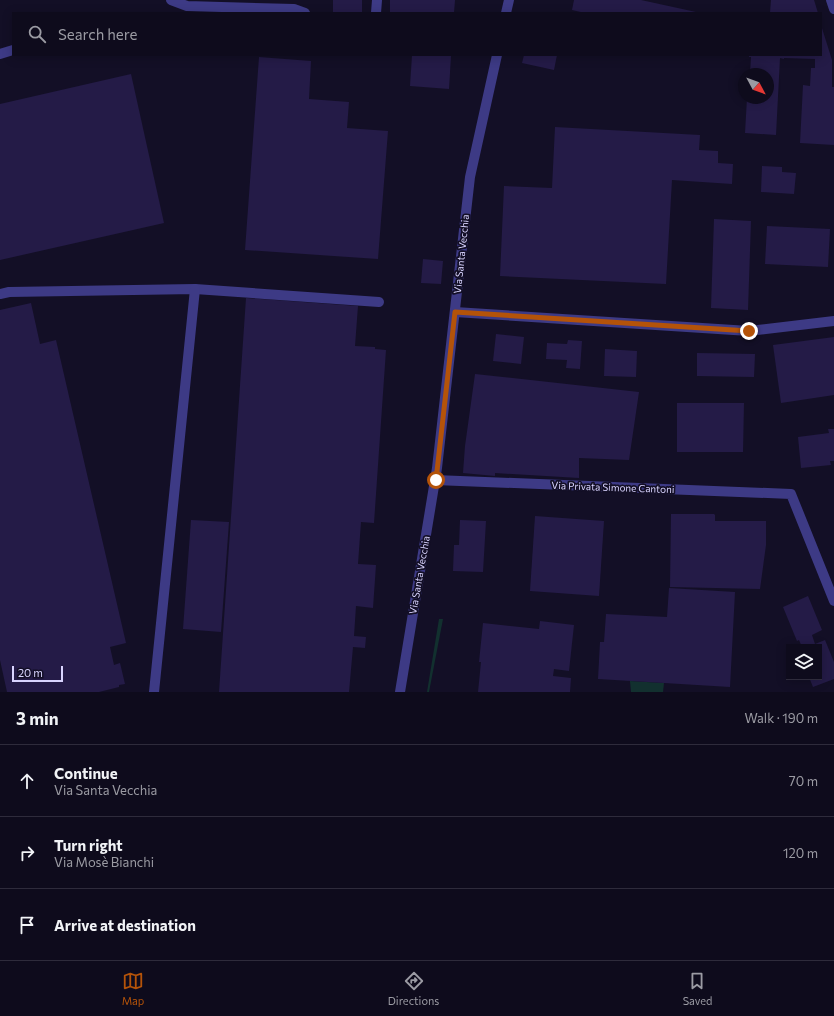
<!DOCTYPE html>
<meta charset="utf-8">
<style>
:root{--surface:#0e0b1c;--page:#171425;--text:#f1f3f6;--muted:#9b9ba3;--line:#2e2b3b;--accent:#b45309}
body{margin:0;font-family:Commissioner,sans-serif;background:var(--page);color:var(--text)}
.controls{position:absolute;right:12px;bottom:12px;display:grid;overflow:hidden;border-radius:0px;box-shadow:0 2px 10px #0003}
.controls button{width:36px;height:36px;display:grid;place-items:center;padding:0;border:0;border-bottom:1px solid var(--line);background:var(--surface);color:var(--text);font:20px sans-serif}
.compass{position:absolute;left:738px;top:68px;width:36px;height:36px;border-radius:50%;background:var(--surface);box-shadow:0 2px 10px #0003;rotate:131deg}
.scale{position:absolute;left:12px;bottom:10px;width:51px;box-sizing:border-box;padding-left:4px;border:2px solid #d9d4ff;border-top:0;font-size:11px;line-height:14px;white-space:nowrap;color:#d9d4ff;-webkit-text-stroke:3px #130f26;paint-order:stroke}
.stop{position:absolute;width:12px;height:12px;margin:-9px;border:3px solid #b45309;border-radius:50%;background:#fff}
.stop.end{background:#b45309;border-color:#fff;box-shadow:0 1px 4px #0008}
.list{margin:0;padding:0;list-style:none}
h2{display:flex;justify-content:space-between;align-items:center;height:52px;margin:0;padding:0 16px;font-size:17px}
h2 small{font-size:13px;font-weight:400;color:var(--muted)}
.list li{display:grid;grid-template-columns:26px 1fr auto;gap:12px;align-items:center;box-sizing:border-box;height:72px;padding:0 16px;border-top:1px solid var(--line)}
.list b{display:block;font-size:15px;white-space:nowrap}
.list p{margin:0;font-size:13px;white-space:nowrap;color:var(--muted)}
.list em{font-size:13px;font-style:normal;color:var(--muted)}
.icon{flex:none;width:22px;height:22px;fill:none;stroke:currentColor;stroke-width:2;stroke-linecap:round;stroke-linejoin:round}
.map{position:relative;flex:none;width:834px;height:692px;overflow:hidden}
.search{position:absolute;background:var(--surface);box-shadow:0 2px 10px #0003;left:12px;right:12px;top:12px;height:44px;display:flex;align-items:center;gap:10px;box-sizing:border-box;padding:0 14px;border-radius:0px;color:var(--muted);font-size:15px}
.sheet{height:268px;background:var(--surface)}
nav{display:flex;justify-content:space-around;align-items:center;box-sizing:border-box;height:56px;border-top:1px solid var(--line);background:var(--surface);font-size:11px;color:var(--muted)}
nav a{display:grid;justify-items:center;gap:2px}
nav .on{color:var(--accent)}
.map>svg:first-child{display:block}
</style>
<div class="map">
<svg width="834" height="692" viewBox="0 0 834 692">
<rect width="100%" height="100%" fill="#130f26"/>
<g fill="#12302f">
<polygon points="439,619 443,619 429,692 427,692"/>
<polygon points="630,681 664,683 663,692 631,692"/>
</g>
<g fill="#241b47">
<rect x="333" y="0" width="29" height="13"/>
<polygon points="390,0 455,0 454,13 390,13"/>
<polygon points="574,0 641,0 696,12 585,13 572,10"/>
<polygon points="771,0 814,0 818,13 770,13"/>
<polygon points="821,25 832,60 832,87 834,87 834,145 800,143 803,85 810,86 811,68 815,68 815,59 784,58 784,59 780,58 776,135 745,133 747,98 768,98 768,74 750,74 751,57 749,57 749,55 821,55"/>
<polygon points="412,55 451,56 449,89 410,86"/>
<polygon points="524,55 557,55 554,70 522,63"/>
<polygon points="259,57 311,61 309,99 349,102 347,128 388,131 378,259 245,250"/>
<polygon points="131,74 164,223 0,260 0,104"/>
<polygon points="555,127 700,135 699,150 718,151 718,163 733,164 732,184 672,180 666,284 500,276 504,186 552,188"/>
<polygon points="762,166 782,167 782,172 796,173 794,194 761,192"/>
<polygon points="714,219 751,221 748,310 711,308"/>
<polygon points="767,226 830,229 828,267 765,264"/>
<polygon points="423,259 443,261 441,284 421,283"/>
<polygon points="246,298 358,306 355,346 375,347 375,349 386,350 374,523 361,522 358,564 376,565 373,608 356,606 354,636 366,637 365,648 353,647 349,692 219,692"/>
<polygon points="31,303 40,344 56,340 126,643 110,647 114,665 120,663 125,684 119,685 119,687 99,692 7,692 0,660 0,310"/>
<polygon points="496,334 524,337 521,364 493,361"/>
<polygon points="834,337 834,395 781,403 773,345"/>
<polygon points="568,340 582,341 580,369 566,368 567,360 546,359 547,343 567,344"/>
<polygon points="605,349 637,351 636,377 604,376"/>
<polygon points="697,353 755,354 754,377 697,376"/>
<polygon points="475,374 639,392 629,460 579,458 579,478 495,473 495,476 463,473 465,446"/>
<polygon points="677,403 744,403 743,452 677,452"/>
<polygon points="828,429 834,429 834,461 830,461 831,465 801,468 798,437 829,433"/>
<polygon points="671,514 714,514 715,515 715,521 766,521 766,545 760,589 670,587"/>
<polygon points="535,516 604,521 599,596 530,591"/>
<polygon points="191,520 229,522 221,632 183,629"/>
<polygon points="460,520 486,521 483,572 453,571 454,545 459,545"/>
<polygon points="669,588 735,592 730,687 598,679 600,642 604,642 606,614 667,617"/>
<polygon points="808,596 822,630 812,635 815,644 825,640 834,662 834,679 813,687 809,677 819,677 819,647 802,647 799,640 797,641 783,607"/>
<polygon points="540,621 574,625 569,671 554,669 553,676 571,678 570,692 478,692 481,662 479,662 483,623 539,629"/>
</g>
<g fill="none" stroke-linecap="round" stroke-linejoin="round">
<g stroke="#3d3a85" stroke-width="10">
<polyline points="171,0 187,6 294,9 305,13"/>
<polyline points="831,0 834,9"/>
<polyline points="376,13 377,0"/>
<polyline points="506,13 509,0"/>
<polyline points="0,54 13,50"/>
<polyline points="0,294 9,292 195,289 379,302"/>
<polyline points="455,312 749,331 834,321"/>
<polyline points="435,480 791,494 834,601"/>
<polyline points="154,692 195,289"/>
<polyline points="400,692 437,468 470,177 497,55"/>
</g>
</g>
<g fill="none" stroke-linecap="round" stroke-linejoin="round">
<polyline stroke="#b45309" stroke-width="5" points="436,480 455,312 749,331"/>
</g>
<g text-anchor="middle" stroke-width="3.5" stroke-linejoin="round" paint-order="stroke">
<g font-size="10" fill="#d9d4ff" stroke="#130f26">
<text transform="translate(461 254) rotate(-84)" y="4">Via Santa Vecchia</text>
<text transform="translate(613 487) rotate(2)" y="4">Via Privata Simone Cantoni</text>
<text transform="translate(419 575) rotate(-80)" y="4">Via Santa Vecchia</text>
</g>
</g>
</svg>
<div class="controls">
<button><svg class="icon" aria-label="layers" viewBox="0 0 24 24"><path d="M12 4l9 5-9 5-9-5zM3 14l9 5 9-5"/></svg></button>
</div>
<svg class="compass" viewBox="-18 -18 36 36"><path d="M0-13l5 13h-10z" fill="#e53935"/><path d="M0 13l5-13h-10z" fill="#9b9ba3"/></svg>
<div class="scale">20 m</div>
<div class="stop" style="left:436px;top:480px"></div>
<div class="stop end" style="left:749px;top:331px"></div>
<div class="search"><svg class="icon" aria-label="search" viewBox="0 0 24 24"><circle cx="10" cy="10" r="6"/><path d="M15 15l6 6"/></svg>Search here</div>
</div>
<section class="sheet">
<h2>3 min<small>Walk · 190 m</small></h2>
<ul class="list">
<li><svg class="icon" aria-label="ahead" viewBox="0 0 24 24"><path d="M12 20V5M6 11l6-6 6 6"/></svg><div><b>Continue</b><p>Via Santa Vecchia</p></div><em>70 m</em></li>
<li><svg class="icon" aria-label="right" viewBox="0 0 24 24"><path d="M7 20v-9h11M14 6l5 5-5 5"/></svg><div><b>Turn right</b><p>Via Mosè Bianchi</p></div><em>120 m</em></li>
<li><svg class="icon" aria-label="arrive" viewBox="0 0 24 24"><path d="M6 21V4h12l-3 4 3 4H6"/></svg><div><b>Arrive at destination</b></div></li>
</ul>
</section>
<nav>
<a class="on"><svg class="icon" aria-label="map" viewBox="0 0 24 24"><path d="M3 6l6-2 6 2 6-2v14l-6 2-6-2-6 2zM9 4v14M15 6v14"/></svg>Map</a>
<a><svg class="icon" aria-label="directions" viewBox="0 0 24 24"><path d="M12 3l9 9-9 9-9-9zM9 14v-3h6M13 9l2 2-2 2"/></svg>Directions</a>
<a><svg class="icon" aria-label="saved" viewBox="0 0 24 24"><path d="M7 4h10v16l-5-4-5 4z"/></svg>Saved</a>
</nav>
